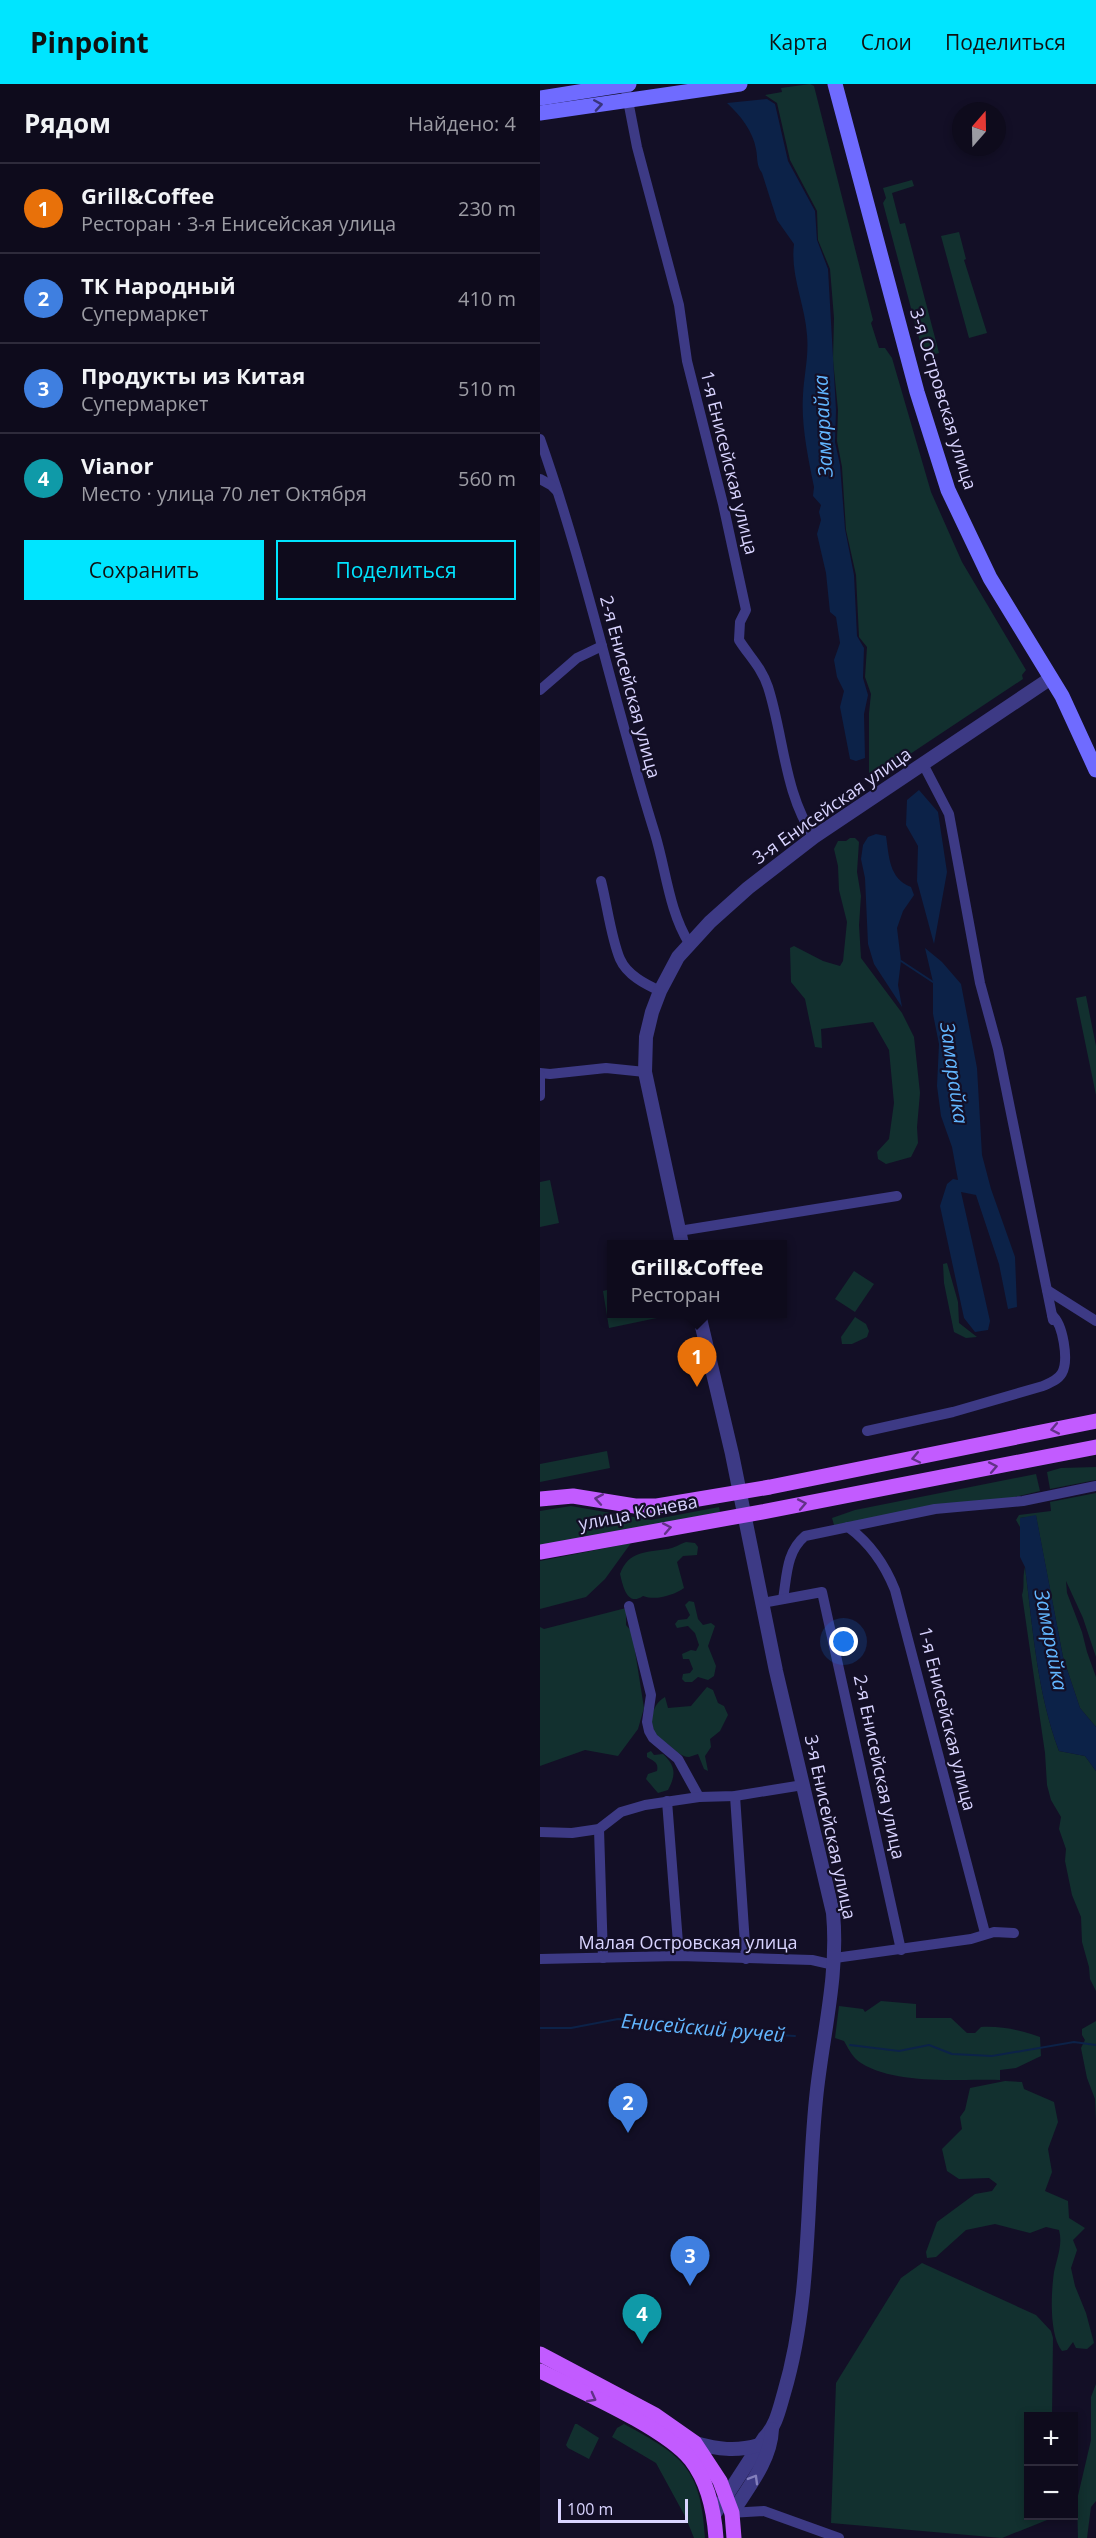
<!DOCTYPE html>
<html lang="ru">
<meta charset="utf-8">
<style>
:root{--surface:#0e0b1c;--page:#1c1929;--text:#f1f3f6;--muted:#9b9ba3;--line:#2e2b3b;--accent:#00e5ff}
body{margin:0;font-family:"Open Sans",sans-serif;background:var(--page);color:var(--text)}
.controls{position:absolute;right:18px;bottom:18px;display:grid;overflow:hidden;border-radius:0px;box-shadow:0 3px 9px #0003}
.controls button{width:54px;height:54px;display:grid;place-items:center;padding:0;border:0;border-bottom:2px solid var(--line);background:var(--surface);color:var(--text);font:30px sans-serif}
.compass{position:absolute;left:412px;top:18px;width:54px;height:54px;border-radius:50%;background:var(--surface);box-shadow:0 3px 9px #0003;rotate:20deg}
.scale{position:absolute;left:18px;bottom:15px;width:130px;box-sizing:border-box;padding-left:6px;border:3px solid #d9d4ff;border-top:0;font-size:16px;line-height:21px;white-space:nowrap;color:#d9d4ff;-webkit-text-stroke:4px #130f26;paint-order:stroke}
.you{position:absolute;left:304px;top:1558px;width:21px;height:21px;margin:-15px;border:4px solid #fff;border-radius:50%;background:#1a73e8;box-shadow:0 0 0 9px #1a73e833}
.badge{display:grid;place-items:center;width:39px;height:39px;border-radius:50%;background:var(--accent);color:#fff;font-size:20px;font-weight:700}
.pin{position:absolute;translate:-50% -50px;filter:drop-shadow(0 2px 3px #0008)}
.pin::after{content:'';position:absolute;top:32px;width:21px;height:18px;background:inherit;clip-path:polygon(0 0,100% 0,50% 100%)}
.popup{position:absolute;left:67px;top:1156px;width:180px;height:78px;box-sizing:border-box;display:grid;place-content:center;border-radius:0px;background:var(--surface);filter:drop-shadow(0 2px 4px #0005);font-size:20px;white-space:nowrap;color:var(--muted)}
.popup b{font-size:22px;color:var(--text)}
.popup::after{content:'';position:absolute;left:50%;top:100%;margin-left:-12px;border:12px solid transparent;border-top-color:var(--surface)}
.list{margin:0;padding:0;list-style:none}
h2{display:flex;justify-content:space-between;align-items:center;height:78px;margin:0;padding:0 24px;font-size:26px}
h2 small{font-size:20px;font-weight:400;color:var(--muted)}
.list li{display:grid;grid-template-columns:39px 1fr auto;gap:18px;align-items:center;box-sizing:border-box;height:90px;padding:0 24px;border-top:2px solid var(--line)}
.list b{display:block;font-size:22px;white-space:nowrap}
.list p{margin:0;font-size:20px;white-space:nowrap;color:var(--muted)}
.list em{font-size:20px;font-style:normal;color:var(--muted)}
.actions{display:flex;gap:12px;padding:18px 24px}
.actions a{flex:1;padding:14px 0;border:2px solid var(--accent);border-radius:0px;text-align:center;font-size:21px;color:var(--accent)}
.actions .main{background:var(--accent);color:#111}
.map{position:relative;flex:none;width:556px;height:2454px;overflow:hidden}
header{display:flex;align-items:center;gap:36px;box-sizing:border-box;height:84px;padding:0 30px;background:var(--accent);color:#111}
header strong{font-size:28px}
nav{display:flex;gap:33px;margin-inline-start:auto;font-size:21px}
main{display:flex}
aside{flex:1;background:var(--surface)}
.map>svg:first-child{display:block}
</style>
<header>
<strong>Pinpoint</strong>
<nav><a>Карта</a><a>Слои</a><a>Поделиться</a></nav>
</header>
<main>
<aside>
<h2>Рядом<small>Найдено: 4</small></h2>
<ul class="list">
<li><span class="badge" style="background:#e8710a">1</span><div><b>Grill&amp;Coffee</b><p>Ресторан · 3-я Енисейская улица</p></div><em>230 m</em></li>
<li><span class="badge" style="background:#3f7fe0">2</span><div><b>ТК Народный</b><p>Супермаркет</p></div><em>410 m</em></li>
<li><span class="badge" style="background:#3f7fe0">3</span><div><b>Продукты из Китая</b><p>Супермаркет</p></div><em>510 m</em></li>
<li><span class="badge" style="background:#0f9aa8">4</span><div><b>Vianor</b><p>Место · улица 70 лет Октября</p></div><em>560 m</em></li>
</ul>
<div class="actions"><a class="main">Сохранить</a><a>Поделиться</a></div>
</aside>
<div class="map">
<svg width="556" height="2454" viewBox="0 0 556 2454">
<rect width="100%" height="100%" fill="#130f26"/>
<g fill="#12302f">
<polygon points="270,0 274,2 333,236 331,239 339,264 345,264 352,274 391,408 422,478 486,586 482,591 483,595 349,684 329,695 329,629 331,610 325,593 327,563 319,553 316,491 306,446 302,383 297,357 298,326 293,276 294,234 290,185 278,156 277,127 250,76 237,19 225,11 242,8 241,4"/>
<polygon points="372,96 374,102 352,109 360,140 365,139 399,269 384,273 343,119 346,114 343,104"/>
<polygon points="419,148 426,175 424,176 447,249 429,254 401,152"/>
<polygon points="310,754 315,754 319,758 317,788 321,812 319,841 321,874 362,929 374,953 380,1009 377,1043 378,1059 371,1073 346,1080 338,1075 337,1068 349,1055 354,1019 349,966 333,938 281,945 282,964 275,963 265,915 251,898 250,864 254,862 283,877 300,882 303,877 307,838 299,806 298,782 294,765 298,757 306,757"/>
<polygon points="546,912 556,962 556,1011 536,914"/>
<polygon points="10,1096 19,1139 0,1143 0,1098"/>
<polygon points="407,1179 418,1218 419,1239 437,1253 426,1254 414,1248 404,1199 403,1180"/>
<polygon points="314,1187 334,1200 315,1228 295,1215"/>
<polygon points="71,1205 72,1230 136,1230 69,1244 63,1207"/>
<polygon points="315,1233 326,1240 329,1247 327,1253 312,1260 302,1260 301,1253"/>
<polygon points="67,1367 70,1384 0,1398 0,1380"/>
<polygon points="556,1383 556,1396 510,1405 507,1388 521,1384"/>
<polygon points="496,1390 500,1407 466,1415 294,1441 292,1434 315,1426"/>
<polygon points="556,1409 556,1573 543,1534 526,1497 527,1509 542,1548 547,1568 556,1593 556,1643 540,1624 523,1573 496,1432 480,1434 480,1443 476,1436 479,1431 511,1427 510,1418"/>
<polygon points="31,1422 111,1436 179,1423 180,1428 0,1463 0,1427"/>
<path d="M 146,1458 L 155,1459 L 158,1463 L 157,1471 L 143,1472 L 137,1478 L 144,1504 C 134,1511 116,1517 103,1512 C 87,1523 83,1502 80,1490 C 88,1467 107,1468 128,1465 C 134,1464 140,1460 146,1458 Z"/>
<polygon points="91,1459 65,1495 46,1513 0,1525 0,1477"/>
<path d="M 485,1483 C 493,1545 497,1608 519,1667 L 545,1672 L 556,1687 L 556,1907 L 550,1895 L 549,1883 L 542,1858 L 541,1833 L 532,1811 L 525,1777 L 526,1765 L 519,1745 L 521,1733 L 511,1716 L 507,1701 L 505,1669 L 482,1511 C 485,1501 482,1495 485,1483 Z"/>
<polygon points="149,1517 154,1518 158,1535 163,1541 171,1539 175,1542 168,1562 176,1582 174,1592 168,1596 158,1593 152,1598 145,1598 142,1595 143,1590 150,1589 153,1585 149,1575 143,1575 142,1570 151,1566 156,1567 159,1561 155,1549 148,1542 137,1544 135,1540 138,1536 147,1535 150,1531 145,1521"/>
<polygon points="86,1524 86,1541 92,1548 104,1624 98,1645 78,1672 45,1666 0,1682 0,1543 4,1545"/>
<path d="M 167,1603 L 173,1606 L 178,1619 L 184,1622 L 188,1631 L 180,1647 L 170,1655 L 171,1663 L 165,1672 L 168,1687 L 164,1685 L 158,1670 C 155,1671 152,1672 149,1673 C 141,1673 135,1666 129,1661 C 127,1659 124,1658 121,1656 C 107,1645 110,1621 125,1613 L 128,1624 L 151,1622 Z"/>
<path d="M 111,1667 L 114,1671 L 123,1670 C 136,1682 136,1691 128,1706 L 118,1709 L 106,1695 L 108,1690 L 117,1687 C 119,1678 113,1677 107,1673 L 107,1669 Z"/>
<path d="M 341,1917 L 376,1920 L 376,1934 L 411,1934 L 427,1949 L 435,1949 L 441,1943 C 462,1942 480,1946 500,1953 L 501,1972 L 476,1984 L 460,1986 L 460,1996 C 420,1995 355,2001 321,1979 C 313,1974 309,1966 304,1957 L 295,1954 L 299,1922 L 323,1925 L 325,1928 Z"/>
<polygon points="556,1937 556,2036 555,2015 547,1994 541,1964 545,1956 542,1951 542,1945"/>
<path d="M 465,1997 L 482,1998 L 484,2005 L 514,2018 L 518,2038 L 508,2065 L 512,2088 L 505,2107 L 528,2117 L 529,2134 L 545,2144 L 533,2156 L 537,2166 L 531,2184 L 535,2202 L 546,2229 L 554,2259 L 547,2265 L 536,2264 L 533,2258 L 527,2266 L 522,2267 C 509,2251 511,2209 514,2188 C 517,2174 523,2160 519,2146 L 506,2143 L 490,2149 L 455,2140 L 426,2146 L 396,2173 L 387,2174 L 386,2168 L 397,2138 L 435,2110 L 452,2107 L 457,2100 L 449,2094 L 419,2095 L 407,2087 L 402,2065 L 422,2045 L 420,2033 L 425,2026 L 430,2004 Z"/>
<polygon points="382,2179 496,2231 511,2247 513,2254 512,2332 488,2332 488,2432 508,2432 507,2436 462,2454 291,2439 296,2299 361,2194"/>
<polygon points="556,2300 556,2417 551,2423 547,2454 538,2454 537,2416 551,2356 551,2313"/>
<polygon points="35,2340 37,2340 59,2354 49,2375 28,2364 26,2361"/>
<path d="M 84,2340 C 143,2372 161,2384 165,2454 L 154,2454 L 146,2434 L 116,2379 L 72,2353 L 77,2344 Z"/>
</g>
<g fill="#0c2248">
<path d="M 227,15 L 235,20 L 248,77 L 275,127 L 277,156 L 288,185 L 296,326 L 295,358 L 300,381 L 305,445 L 314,491 L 317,552 L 324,564 L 323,594 L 328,611 L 324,630 L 325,674 L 316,677 L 310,675 L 300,623 L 304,607 L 297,593 L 294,576 L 300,559 L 296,533 L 290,528 L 286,489 L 277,450 L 281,436 L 279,428 L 281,421 L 273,412 L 274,403 C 268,373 261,341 263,311 C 264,291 269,272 267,251 C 265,220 250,191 254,160 L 237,136 L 222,89 C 216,81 218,75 216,65 C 213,47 200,31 187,19 Z"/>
<polygon points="379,706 398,728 407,788 394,860 377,797 378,762 366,741 367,716"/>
<path d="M 336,750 L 346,752 C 349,772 349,795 371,803 L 374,811 L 363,827 L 357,844 L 361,877 L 358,901 L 362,923 L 334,880 L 328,860 L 325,794 L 321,775 L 323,761 L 328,753 Z"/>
<polygon points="385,864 402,878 421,900 437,984 442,1071 451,1105 475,1173 477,1223 468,1225 459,1180 436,1111 421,1108 450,1237 448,1246 435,1248 424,1234 400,1122 407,1100 413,1095 418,1096 412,1063 401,1032 397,1002 399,960 393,930 393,898"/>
<path d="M 496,1431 L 523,1573 L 540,1624 L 556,1643 L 556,1687 L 545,1672 L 519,1667 C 497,1608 493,1545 485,1483 L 480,1473 L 480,1434 Z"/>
</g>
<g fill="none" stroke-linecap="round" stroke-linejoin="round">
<g stroke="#0c2248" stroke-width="2">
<polyline points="361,877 393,898"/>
<polyline points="0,1944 31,1944 78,1935 148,1939 208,1949 255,1952"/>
<polyline points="310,1961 359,1967 389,1961 412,1970 452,1972 534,1958 556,1961"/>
</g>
<g stroke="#3d3a85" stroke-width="10">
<path d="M 85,1 L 97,63 L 139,221 L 147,277 L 183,420 L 206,526 L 200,538 L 199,556 C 209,572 222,584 228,603 C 244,653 244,709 274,753"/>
<path d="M 0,355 C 46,485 74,620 115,750 C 126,786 129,827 149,859"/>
<polyline points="0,395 11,401 17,407"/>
<polyline points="0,606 37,574 62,562"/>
<polyline points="383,680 409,730 440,899 458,965 513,1236"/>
<path d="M 61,797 C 67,820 71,854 80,875 C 87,891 105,900 120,907"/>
<polyline points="0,989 10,990 66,984 105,988"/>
<polyline points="0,991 0,1012"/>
<polyline points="139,1147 357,1112"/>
<polyline points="507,1206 556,1237"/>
<path d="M 327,1347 L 413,1328 L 503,1302 C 510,1299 518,1296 522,1289 C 529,1276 523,1240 512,1231"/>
<path d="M 308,1443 C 330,1459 345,1481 355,1506 L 445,1849"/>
<path d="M 243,1515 C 247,1492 246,1468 265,1452 L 395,1425 L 483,1417 L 556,1402"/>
<polyline points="222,1519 282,1508 361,1866"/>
<polyline points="89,1522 111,1611 107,1638 109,1647 113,1654 138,1675 159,1713"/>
<polyline points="195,1712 206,1875"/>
<polyline points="127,1717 139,1872"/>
<polyline points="59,1745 63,1874"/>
<polyline points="0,1748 32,1749 59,1745 81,1728 105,1721 159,1713 195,1712 263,1701"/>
<polyline points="295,1874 431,1855 454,1848 474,1849"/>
<polyline points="0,1875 139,1872 272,1876 294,1881"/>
<polyline points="189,2429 224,2427 299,2454"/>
</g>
<g stroke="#3d3a85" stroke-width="14">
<polyline points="142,1160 105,988 106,953 112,928 120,907 138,873 170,838 208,804 274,753 511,594"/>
<path d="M 159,1230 L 192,1370 L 236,1587 L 293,1829 C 299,1892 282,1953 276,2015 C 266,2113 272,2214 244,2309 C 239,2326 236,2342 224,2354 L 174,2431"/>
<path d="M 155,2359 C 178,2365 195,2368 219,2361"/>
<path d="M 192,2429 C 208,2404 231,2376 232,2345"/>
</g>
<g stroke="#6f6bff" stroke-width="15">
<polyline points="295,0 377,308 408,406 450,494 522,612 556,686"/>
<polyline points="0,14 89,0"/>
<polyline points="0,29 200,0"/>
</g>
<g stroke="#c25bff" stroke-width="15">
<polyline points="0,1415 33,1412 95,1422 117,1422 230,1403 556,1337"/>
<polyline points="0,1468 222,1428 556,1363"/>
<polyline points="0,2270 115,2331 155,2359 180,2397 192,2429 194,2454"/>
<path d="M 0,2287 C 38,2306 126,2344 151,2376 C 168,2398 174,2426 176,2454"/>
</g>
</g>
<defs><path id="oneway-chevron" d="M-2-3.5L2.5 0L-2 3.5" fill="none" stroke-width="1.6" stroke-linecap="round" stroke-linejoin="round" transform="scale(1.5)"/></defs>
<use stroke="#38347d" href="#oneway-chevron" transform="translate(58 21) rotate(-9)"/>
<g stroke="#623188">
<use href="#oneway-chevron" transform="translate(515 1345) rotate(169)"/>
<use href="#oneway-chevron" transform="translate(376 1374) rotate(168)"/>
<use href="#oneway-chevron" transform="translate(453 1383) rotate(-11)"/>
<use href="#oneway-chevron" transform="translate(59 1415) rotate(-170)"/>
<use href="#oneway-chevron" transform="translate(262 1420) rotate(-11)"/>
<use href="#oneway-chevron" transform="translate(127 1444) rotate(-11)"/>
<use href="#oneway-chevron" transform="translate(52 2314) rotate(28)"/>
</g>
<use stroke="#837fbc" href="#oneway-chevron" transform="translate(214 2395) rotate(-60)"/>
<g text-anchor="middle" stroke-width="4.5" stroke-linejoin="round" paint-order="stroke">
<g font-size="18" fill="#d9d4ff" stroke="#130f26">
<text transform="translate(403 315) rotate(73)" y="6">3-я Островская улица</text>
<text transform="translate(189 379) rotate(76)" y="6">1-я Енисейская улица</text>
<text transform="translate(90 603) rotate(75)" y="6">2-я Енисейская улица</text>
<text transform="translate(292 722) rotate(-35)" y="6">3-я Енисейская улица</text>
<text transform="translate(98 1429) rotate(-11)" y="6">улица Конева</text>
<text transform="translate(407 1635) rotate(76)" y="6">1-я Енисейская улица</text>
<text transform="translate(339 1683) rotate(78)" y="6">2-я Енисейская улица</text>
<text transform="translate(290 1743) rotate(78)" y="6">3-я Енисейская улица</text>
<text x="148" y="1865">Малая Островская улица</text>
</g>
<g font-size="20" font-style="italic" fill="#62b6ff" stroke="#130f26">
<text transform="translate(283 342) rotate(-93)" y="7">Замарайка</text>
<text transform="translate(414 989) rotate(82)" y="7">Замарайка</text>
<text transform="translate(511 1556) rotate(79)" y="7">Замарайка</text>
<text transform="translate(163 1944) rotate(5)" y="7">Енисейский ручей</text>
</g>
</g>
</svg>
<div class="controls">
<button>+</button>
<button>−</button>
</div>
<svg class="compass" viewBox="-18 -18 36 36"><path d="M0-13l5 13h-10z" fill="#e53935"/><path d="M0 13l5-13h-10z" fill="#9b9ba3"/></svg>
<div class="scale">100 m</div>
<div class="you"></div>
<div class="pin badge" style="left:157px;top:1303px;background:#e8710a">1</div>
<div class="popup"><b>Grill&amp;Coffee</b>Ресторан</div>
<div class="pin badge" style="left:88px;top:2049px;background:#3f7fe0">2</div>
<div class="pin badge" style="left:150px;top:2202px;background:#3f7fe0">3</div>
<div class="pin badge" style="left:102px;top:2260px;background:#0f9aa8">4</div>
</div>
</main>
